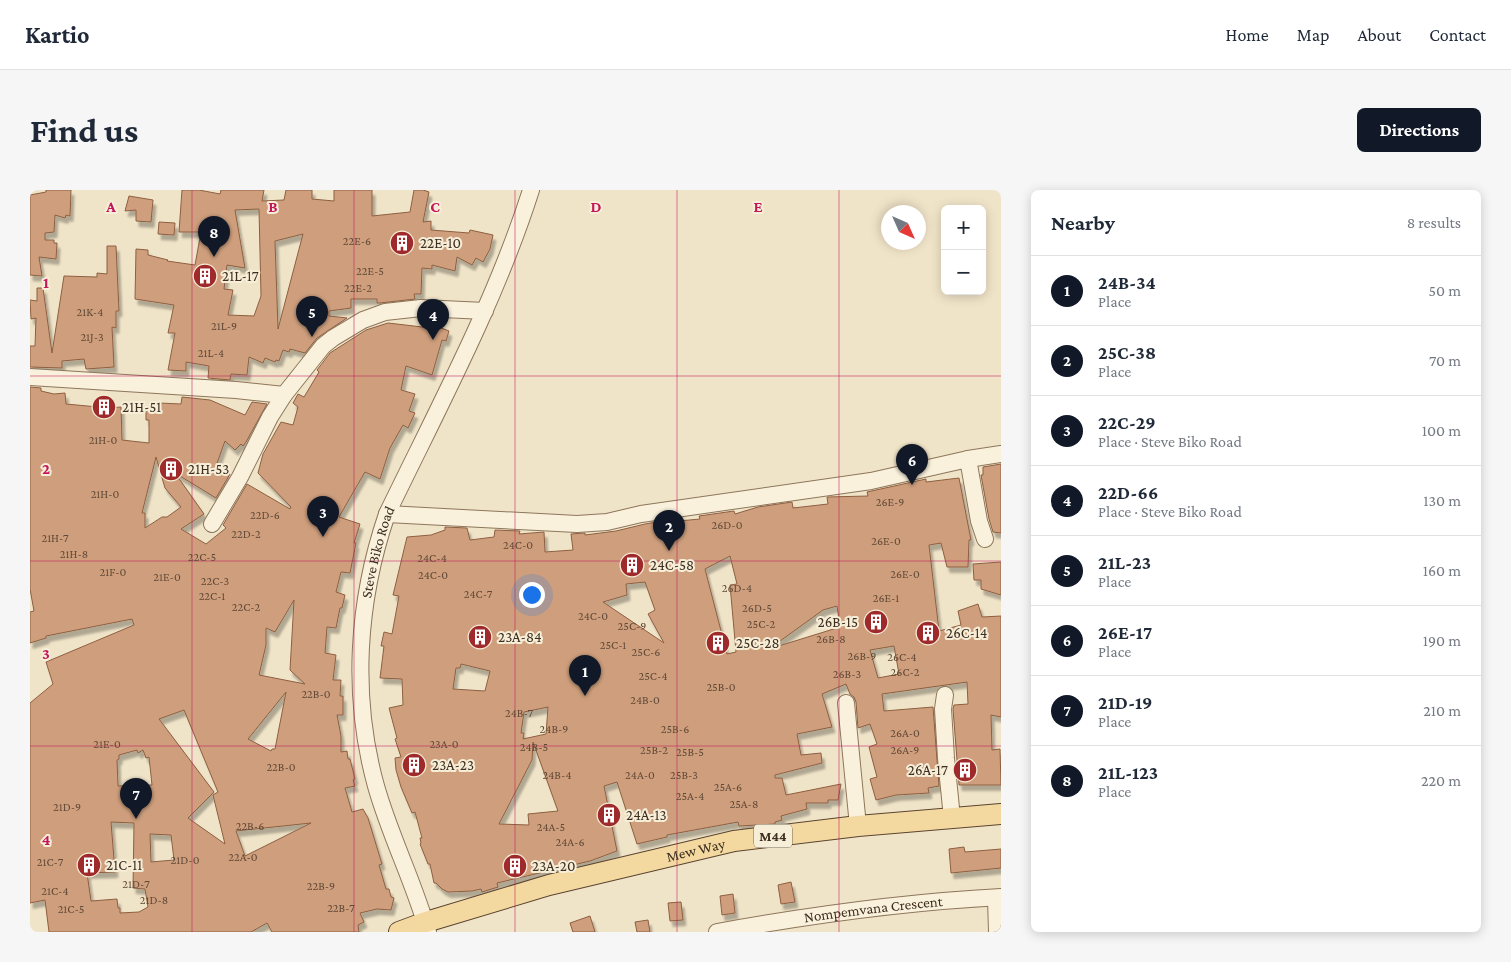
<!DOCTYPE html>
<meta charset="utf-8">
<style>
:root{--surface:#fff;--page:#f6f6f7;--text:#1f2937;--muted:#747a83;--line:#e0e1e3;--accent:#111827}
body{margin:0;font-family:"Crimson Pro",serif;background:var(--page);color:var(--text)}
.controls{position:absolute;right:15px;top:15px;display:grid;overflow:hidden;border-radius:8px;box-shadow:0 2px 12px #0003}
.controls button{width:45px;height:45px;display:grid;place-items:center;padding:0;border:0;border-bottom:1px solid var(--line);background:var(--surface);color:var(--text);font:25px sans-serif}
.compass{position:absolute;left:851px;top:15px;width:45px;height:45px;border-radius:50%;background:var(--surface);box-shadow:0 2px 12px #0003;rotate:135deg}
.you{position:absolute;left:501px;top:404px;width:18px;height:18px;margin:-12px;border:4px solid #fff;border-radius:50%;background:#1a73e8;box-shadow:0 0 0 8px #1a73e833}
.badge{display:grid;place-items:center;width:32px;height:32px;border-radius:50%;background:var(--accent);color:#fff;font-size:16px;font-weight:700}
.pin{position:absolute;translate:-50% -41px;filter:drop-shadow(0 1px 2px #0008)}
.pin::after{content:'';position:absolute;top:26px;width:18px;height:15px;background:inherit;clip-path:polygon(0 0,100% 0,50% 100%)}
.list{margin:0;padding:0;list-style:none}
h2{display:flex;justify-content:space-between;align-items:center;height:65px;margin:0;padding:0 20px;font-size:21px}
h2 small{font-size:16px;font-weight:400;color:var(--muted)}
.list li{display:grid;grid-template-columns:32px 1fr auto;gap:15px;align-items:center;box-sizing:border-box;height:70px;padding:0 20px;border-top:1px solid var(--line)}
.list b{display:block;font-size:19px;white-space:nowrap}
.list p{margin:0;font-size:16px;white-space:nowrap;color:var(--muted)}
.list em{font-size:16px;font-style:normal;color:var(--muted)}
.map{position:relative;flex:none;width:971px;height:742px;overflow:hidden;border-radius:8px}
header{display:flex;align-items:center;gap:30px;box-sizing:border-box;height:70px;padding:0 25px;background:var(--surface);border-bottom:1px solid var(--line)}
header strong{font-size:24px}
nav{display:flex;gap:28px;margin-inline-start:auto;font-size:18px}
.intro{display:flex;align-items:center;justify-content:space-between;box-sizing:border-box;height:120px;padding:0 30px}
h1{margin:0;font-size:35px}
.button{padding:12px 22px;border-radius:8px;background:var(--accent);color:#fff;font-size:18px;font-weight:700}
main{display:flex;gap:30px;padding:0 30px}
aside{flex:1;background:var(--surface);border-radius:8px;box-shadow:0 2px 12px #0003}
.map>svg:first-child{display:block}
</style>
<header>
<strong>Kartio</strong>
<nav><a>Home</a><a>Map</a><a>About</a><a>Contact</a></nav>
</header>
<div class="intro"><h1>Find us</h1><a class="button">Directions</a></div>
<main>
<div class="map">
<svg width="971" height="742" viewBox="0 0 971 742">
<defs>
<filter id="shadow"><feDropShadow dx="3" dy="5.5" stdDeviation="1" flood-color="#0004"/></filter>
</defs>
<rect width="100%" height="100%" fill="#f0e4c8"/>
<g fill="#cf9f7d" stroke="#8d5f41" fill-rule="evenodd" filter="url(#shadow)">
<polygon points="16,0 41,0 40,26 36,25 35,28 25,25 24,42 15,43 15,50 24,50 24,53 27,53 26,69 9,67 12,86 0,85 0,5 16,2"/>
<path d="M 152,0 L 169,0 L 190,4 L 191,0 L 234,0 L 232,11 L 254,10 L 256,0 L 282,0 L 282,9 L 304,11 L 304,0 L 342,0 L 342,26 L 380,22 L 384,0 L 393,0 L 399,2 L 393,32 L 401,31 L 401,40 L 439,43 L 440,40 L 463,45 L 460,59 L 453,72 L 446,68 L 442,75 L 427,67 L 425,81 L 402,75 L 402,79 L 392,78 L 391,104 L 384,104 L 385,109 L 350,113 L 347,113 L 347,109 L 321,109 L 321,118 L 299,121 L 299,126 L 317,128 L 287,148 L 275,163 L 260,159 L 259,162 L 253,160 L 249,171 L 246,170 L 245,172 L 235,168 L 233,173 L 219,167 L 217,185 L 201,184 L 200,190 L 178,188 L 179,176 L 156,172 L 156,181 L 138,180 L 145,143 L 138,143 L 144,115 L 105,109 L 106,59 L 118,60 L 118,65 L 138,70 L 137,71 L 165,75 L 171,42 L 149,42 ZM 229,19 L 231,106 L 224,126 L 198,125 L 203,100 L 194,99 L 197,75 L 215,78 L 205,20 ZM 273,44 L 248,139 L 245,51 Z"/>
<polygon points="99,6 123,10 121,32 106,31 106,20 95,21"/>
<polygon points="129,32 145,33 144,45 128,44"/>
<polygon points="77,56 86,56 89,121 86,121 86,138 82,137 84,177 56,179 54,169 32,171 32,178 0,177 0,156 5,156 6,128 1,129 0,110 7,111 7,98 13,98 22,163 34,86 67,87 67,83 77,84"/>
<path d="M 358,133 L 401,138 L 404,135 L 419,141 L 416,151 L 412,150 L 402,185 L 376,176 L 371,200 L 385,204 L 379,221 L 385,223 L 378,238 L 373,235 L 360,258 L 350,289 L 335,282 L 309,327 L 330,334 L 324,353 L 326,353 L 320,383 L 311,382 L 306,402 L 315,405 L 312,418 L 310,418 L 306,438 L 297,437 L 295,463 L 306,465 L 303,490 L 311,490 L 310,506 L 313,506 L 313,525 L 307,525 L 311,546 L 311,562 L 317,561 L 318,569 L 320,569 L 325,589 L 323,590 L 325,596 L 315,598 L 322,622 L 333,619 L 338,628 L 352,674 L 349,675 L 356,699 L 359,699 L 361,707 L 364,708 L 361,720 L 347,719 L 330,723 L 334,732 L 328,735 L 329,742 L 242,742 L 237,733 L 221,742 L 19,742 L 15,710 L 0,713 L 0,513 L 23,494 L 16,472 L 104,435 L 102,429 L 16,446 L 16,448 L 0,453 L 0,422 L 4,421 L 0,399 L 0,197 L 11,198 L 11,201 L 24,204 L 35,203 L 36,214 L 79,218 L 91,217 L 92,250 L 119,253 L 119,230 L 116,230 L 116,219 L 128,219 L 129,213 L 151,214 L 152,207 L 180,210 L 215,225 L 222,212 L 237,214 L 216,252 L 213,256 L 211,254 L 205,260 L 195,251 L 186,276 L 200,284 L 186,308 L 145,283 L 174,324 L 151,339 L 176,354 L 196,338 L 193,335 L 217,294 L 260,319 L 261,317 L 228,283 L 233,264 L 251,232 L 263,235 L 268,217 L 263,213 L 268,204 L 274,207 L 289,182 L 287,180 L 300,163 L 336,140 ZM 126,267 L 135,298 L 151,317 L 137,327 L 132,327 L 115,338 L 115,323 L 112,323 ZM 264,410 L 260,480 L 275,494 L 229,485 L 236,455 L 236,438 L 245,442 ZM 256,502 L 245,559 L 242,559 L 241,561 L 218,549 ZM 154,520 L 188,602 L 183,605 L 195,654 L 158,628 L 184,602 L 129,529 ZM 107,560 L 108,563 L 113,560 L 116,568 L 119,567 L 122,595 L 88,596 L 87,570 L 89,569 L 89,565 ZM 81,632 L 104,633 L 103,698 L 115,699 L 118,717 L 109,722 L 90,723 L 90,718 L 88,718 L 87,709 L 61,711 L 57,683 L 85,682 ZM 281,633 L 215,666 L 206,641 ZM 120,644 L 141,645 L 144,670 L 121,672 Z"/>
<polygon points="971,274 971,343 963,342 959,329 951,285 953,285 953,277"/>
<path d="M 929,288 L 941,350 L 939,350 L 938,377 L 917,377 L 911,353 L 899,355 L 909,441 L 931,435 L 928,421 L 948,414 L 952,427 L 971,426 L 971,527 L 961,525 L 962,560 L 970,559 L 971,595 L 929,595 L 923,519 L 924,515 L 938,514 L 937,492 L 852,504 L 854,521 L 903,517 L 909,596 L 898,598 L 899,603 L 866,605 L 846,610 L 840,589 L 847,587 L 839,557 L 847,554 L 840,534 L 828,538 L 826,512 L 824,507 L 820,504 L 816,494 L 792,504 L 802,537 L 767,544 L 771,565 L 791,563 L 792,573 L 745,585 L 745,588 L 752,588 L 756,605 L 811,594 L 808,610 L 798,610 L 798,613 L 776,613 L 777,619 L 751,626 L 752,630 L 745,632 L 745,634 L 709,636 L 708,632 L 637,645 L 637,647 L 607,654 L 587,592 L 574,596 L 587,661 L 560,671 L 467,693 L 468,697 L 452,702 L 451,699 L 442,701 L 418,702 L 412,699 L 406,693 L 404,693 L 400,674 L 398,674 L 390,654 L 391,653 L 390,648 L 392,648 L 385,622 L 382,623 L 371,597 L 366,580 L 365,568 L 371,567 L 365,549 L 367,548 L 359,518 L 373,515 L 372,489 L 350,488 L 354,456 L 351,456 L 354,442 L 362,444 L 369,406 L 363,405 L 377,347 L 401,345 L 415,340 L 415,337 L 437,338 L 440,350 L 464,347 L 465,340 L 490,341 L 489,344 L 514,342 L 515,362 L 543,360 L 541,344 L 555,343 L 555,345 L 586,341 L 615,334 L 638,330 L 638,332 L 670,329 L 669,326 L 704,321 L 705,324 L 728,317 L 762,312 L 763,318 L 798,314 L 797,307 L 838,306 L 837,302 L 896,289 L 896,292 ZM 700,366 L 707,394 L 700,395 L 706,462 L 697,464 L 675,379 ZM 615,392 L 625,420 L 618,424 L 634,453 L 573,412 L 597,405 L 596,394 ZM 807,416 L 810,437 L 739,459 L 793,420 ZM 864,456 L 869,484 L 848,488 L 840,460 ZM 431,474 L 460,481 L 455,501 L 423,499 L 426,478 L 430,478 ZM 518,517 L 516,544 L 493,549 L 494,543 L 491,543 L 494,522 ZM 503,552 L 528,621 L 498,624 L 499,635 L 469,634 L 502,570 Z"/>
<polygon points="971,372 971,405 951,399 951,390 944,390 943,374"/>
<polygon points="934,657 935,662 971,659 971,678 921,683 919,659"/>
<polygon points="761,692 765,712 751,714 748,695"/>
<polygon points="703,704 705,723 692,725 690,706"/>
<polygon points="651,712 653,730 640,731 638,713"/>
<polygon points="560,726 565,742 543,742 540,733"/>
<polygon points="618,730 620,742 607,742 605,732"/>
</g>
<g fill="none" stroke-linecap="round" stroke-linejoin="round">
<g stroke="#8d765c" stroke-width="18">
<g id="minor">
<polyline points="0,187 206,200 254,205"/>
<polyline points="938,269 971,264"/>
<polyline points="357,324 547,334 577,332 611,324 841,291 938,269 949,331 955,349"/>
<polyline points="182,334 210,287 240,227 254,205 293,156 303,148 333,130 355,122 391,118 455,121"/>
<polyline points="915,505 913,519 916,568 922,628"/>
<polyline points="816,513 828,636"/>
<polyline points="966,708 967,742"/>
<path id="s1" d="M 398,742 C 384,692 360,646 346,596 C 321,506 327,412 357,324 C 408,218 465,113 501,0"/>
<path id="s2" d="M 687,742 C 781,725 876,712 971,707"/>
</g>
</g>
<g stroke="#5b4430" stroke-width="22">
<g id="major">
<path id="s3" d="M 369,742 L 396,732 L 519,695 L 704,651 L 828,636 L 971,624"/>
</g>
</g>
<use href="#minor" stroke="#faf1dc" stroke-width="16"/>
<use href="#major" stroke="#f3d9a0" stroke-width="20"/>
</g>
<path fill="none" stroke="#c2185b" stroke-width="1" stroke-opacity="0.55" d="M 162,0 L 162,742M 324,0 L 324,742M 485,0 L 485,742M 647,0 L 647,742M 809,0 L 809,742M 0,186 L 971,186M 0,371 L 971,371M 0,556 L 971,556"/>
<defs>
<g id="building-disc" transform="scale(1.25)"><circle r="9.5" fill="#9e2a2b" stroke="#f7eed8"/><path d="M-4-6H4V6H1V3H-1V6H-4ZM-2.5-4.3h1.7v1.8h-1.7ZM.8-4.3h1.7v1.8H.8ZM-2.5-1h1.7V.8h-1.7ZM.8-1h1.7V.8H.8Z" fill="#fff"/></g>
</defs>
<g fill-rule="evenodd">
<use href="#building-disc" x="372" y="53"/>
<use href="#building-disc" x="175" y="86"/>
<use href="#building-disc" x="74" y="217"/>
<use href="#building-disc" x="141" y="279"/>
<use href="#building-disc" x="602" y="375"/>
<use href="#building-disc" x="846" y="432"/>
<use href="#building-disc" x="898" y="443"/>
<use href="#building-disc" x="450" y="447"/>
<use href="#building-disc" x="688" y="453"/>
<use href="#building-disc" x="384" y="575"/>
<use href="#building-disc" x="935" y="580"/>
<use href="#building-disc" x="579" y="625"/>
<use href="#building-disc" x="59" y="675"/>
<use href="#building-disc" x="485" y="676"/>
</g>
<g text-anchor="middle" stroke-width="4" stroke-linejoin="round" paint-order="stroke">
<g font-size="12" fill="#624a37">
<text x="327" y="55">22E-6</text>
<text x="340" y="85">22E-5</text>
<text x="328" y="102">22E-2</text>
<text x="60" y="126">21K-4</text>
<text x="194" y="140">21L-9</text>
<text x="62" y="151">21J-3</text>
<text x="181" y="167">21L-4</text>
<text x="73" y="254">21H-0</text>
<text x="75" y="308">21H-0</text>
<text x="860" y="316">26E-9</text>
<text x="235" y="329">22D-6</text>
<text x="697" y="339">26D-0</text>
<text x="216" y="348">22D-2</text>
<text x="25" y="352">21H-7</text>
<text x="856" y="355">26E-0</text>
<text x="488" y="359">24C-0</text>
<text x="44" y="368">21H-8</text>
<text x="172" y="371">22C-5</text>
<text x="402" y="372">24C-4</text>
<text x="83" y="386">21F-0</text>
<text x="875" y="388">26E-0</text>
<text x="403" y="389">24C-0</text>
<text x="137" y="391">21E-0</text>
<text x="185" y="395">22C-3</text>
<text x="707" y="402">26D-4</text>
<text x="448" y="408">24C-7</text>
<text x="182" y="410">22C-1</text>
<text x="856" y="412">26E-1</text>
<text x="216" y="421">22C-2</text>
<text x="727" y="422">26D-5</text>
<text x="563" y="430">24C-0</text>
<text x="731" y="438">25C-2</text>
<text x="602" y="440">25C-9</text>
<text x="801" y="453">26B-8</text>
<text x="583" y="459">25C-1</text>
<text x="616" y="466">25C-6</text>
<text x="832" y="470">26B-9</text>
<text x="872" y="471">26C-4</text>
<text x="875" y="486">26C-2</text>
<text x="817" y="488">26B-3</text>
<text x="623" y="490">25C-4</text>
<text x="691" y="501">25B-0</text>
<text x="286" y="508">22B-0</text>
<text x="615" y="514">24B-0</text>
<text x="489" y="527">24B-7</text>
<text x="524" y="543">24B-9</text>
<text x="645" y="543">25B-6</text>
<text x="875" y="547">26A-0</text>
<text x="77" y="558">21E-0</text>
<text x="414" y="558">23A-0</text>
<text x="504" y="561">24B-5</text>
<text x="624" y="564">25B-2</text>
<text x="875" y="564">26A-9</text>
<text x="660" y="566">25B-5</text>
<text x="251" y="581">22B-0</text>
<text x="527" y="589">24B-4</text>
<text x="610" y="589">24A-0</text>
<text x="654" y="589">25B-3</text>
<text x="698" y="601">25A-6</text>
<text x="660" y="610">25A-4</text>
<text x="714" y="618">25A-8</text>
<text x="37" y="621">21D-9</text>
<text x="220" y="640">22B-6</text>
<text x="521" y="641">24A-5</text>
<text x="540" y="656">24A-6</text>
<text x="213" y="671">22A-0</text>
<text x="155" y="674">21D-0</text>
<text x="20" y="676">21C-7</text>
<text x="106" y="698">21D-7</text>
<text x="291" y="700">22B-9</text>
<text x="25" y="705">21C-4</text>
<text x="124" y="714">21D-8</text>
<text x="311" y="722">22B-7</text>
<text x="41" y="723">21C-5</text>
</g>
<rect fill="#f7eed8" stroke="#756857" stroke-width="1" x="724" y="634.5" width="38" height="23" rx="4"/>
<g font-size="14" font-weight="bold" fill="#3d2e20">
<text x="743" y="651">M44</text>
</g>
<g font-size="15" fill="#3d2e20" stroke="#f7eed8" text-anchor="start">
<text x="390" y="58">22E-10</text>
<text x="192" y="91">21L-17</text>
<text x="92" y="222">21H-51</text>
<text x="158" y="284">21H-53</text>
<text x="620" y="380">24C-58</text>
<text x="828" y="437" text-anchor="end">26B-15</text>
<text x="916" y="448">26C-14</text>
<text x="468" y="452">23A-84</text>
<text x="706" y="458">25C-28</text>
<text x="402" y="580">23A-23</text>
<text x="918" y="585" text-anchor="end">26A-17</text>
<text x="596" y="630">24A-13</text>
<text x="76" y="680">21C-11</text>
<text x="502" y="681">23A-20</text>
</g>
<g font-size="15" fill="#3d2e20" stroke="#f7eed8">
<text dy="5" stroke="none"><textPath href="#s1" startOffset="392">Steve Biko Road</textPath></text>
<text dy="5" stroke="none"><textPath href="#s3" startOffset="308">Mew Way</textPath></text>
<text dy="5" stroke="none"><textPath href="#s2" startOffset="158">Nompemvana Crescent</textPath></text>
</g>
</g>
<g font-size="16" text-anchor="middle" font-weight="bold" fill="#c2185b" stroke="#f7eed8" stroke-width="4" stroke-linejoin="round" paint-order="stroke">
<text x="81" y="22">A</text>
<text x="243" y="22">B</text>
<text x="405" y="22">C</text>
<text x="566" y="22">D</text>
<text x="728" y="22">E</text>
<text x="16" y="98">1</text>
<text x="16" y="284">2</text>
<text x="16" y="469">3</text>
<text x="16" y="655">4</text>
</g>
</svg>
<div class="controls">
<button>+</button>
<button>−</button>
</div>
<svg class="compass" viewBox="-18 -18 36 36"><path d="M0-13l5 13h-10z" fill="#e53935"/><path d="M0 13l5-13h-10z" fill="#747a83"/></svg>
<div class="you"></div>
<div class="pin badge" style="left:555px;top:506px">1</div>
<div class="pin badge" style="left:639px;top:361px">2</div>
<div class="pin badge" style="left:293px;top:347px">3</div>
<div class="pin badge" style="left:403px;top:150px">4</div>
<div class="pin badge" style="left:282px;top:147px">5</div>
<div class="pin badge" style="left:882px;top:295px">6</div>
<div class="pin badge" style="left:106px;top:629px">7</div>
<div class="pin badge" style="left:184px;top:67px">8</div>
</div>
<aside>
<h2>Nearby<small>8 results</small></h2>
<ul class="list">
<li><span class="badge">1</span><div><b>24B-34</b><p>Place</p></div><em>50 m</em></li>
<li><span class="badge">2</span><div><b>25C-38</b><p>Place</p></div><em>70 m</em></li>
<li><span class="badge">3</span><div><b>22C-29</b><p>Place · Steve Biko Road</p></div><em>100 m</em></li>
<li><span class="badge">4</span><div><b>22D-66</b><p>Place · Steve Biko Road</p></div><em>130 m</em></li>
<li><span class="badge">5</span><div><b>21L-23</b><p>Place</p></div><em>160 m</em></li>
<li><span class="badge">6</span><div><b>26E-17</b><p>Place</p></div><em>190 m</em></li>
<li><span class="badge">7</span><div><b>21D-19</b><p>Place</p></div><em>210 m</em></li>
<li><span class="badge">8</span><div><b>21L-123</b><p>Place</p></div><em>220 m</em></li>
</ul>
</aside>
</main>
